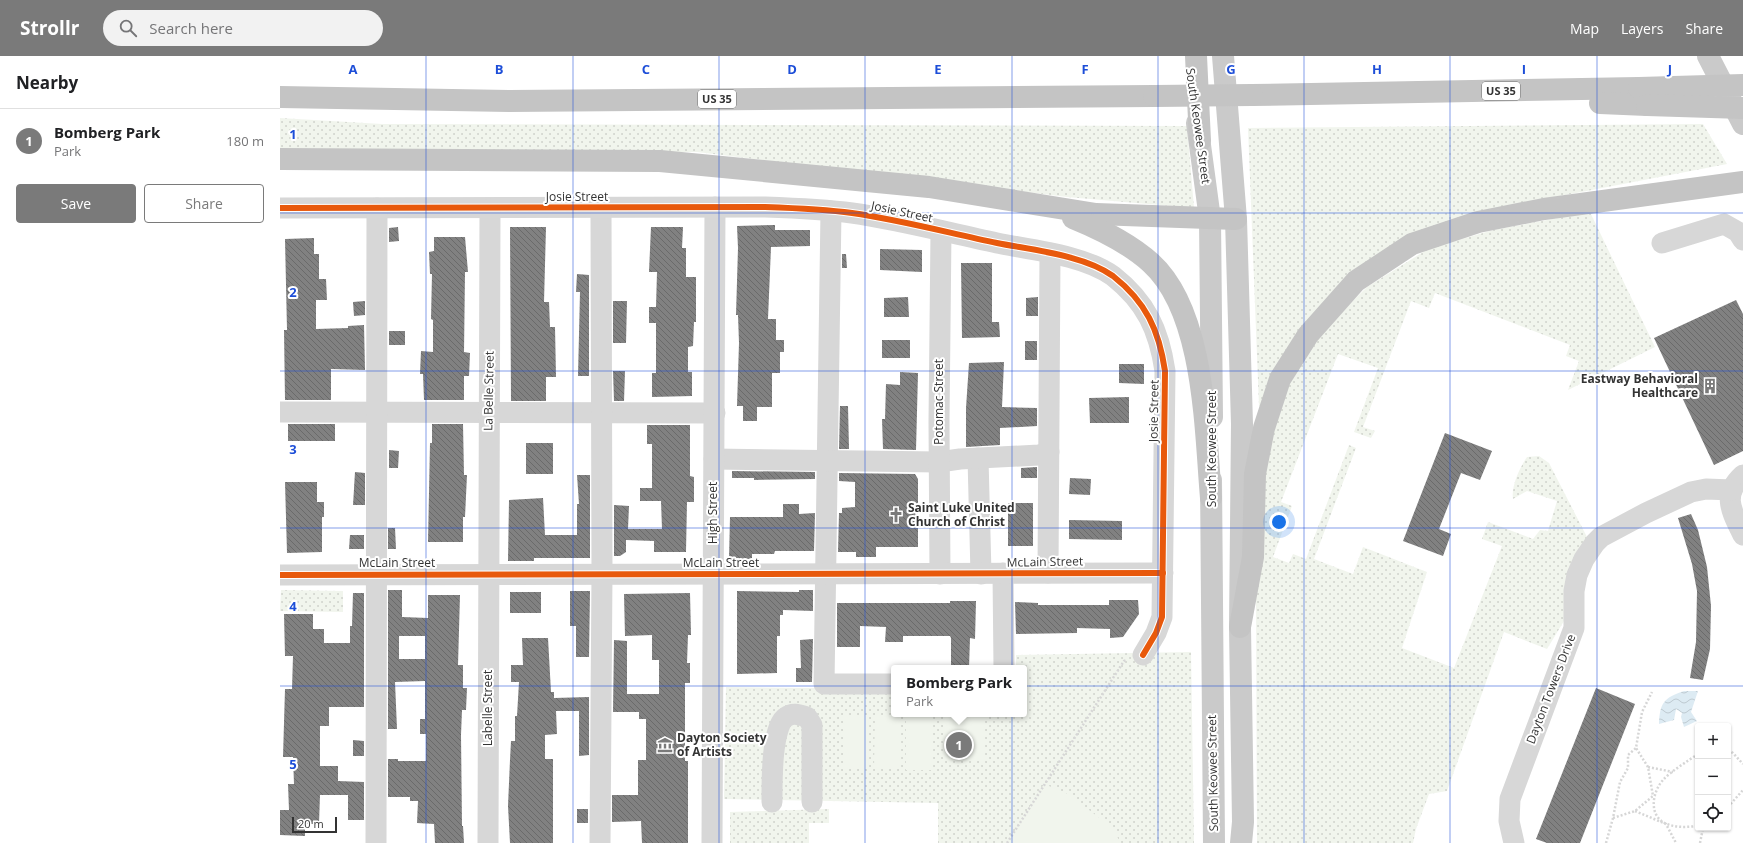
<!DOCTYPE html>
<meta charset="utf-8">
<style>
:root{--surface:#fff;--page:#f2f2f2;--text:#202124;--muted:#757577;--line:#e0e0e0;--accent:#7a7a7a}
body{margin:0;font-family:"Open Sans",sans-serif;background:var(--page);color:var(--text)}
.controls{position:absolute;right:12px;bottom:12px;display:grid;overflow:hidden;border-radius:4px;box-shadow:0 1px 3px #0004}
.controls button{width:36px;height:36px;display:grid;place-items:center;padding:0;border:0;border-bottom:1px solid var(--line);background:var(--surface);color:var(--text);font:20px sans-serif}
.scale{position:absolute;left:12px;bottom:10px;width:45px;box-sizing:border-box;padding-left:4px;border:2px solid #333;border-top:0;font-size:11px;line-height:14px;white-space:nowrap;color:#333;-webkit-text-stroke:3px #fff;paint-order:stroke}
.you{position:absolute;left:999px;top:466px;width:14px;height:14px;margin:-10px;border:3px solid #fff;border-radius:50%;background:#1a73e8;box-shadow:0 0 0 6px #1a73e833}
.badge{display:grid;place-items:center;width:26px;height:26px;border-radius:50%;background:var(--accent);color:#fff;font-size:13px;font-weight:700}
.pin{position:absolute;translate:-50% -50%;border:2px solid #fff;box-shadow:0 1px 4px #0006}
.popup{position:absolute;left:611px;top:609px;width:136px;height:52px;box-sizing:border-box;display:grid;place-content:center;border-radius:4px;background:var(--surface);filter:drop-shadow(0 1px 3px #0005);font-size:13px;white-space:nowrap;color:var(--muted)}
.popup b{font-size:15px;color:var(--text)}
.popup::after{content:'';position:absolute;left:50%;top:100%;margin-left:-8px;border:8px solid transparent;border-top-color:var(--surface)}
.list{margin:0;padding:0;list-style:none}
h2{display:flex;justify-content:space-between;align-items:center;height:52px;margin:0;padding:0 16px;font-size:17px}
h2 small{font-size:13px;font-weight:400;color:var(--muted)}
.list li{display:grid;grid-template-columns:26px 1fr auto;gap:12px;align-items:center;box-sizing:border-box;height:64px;padding:0 16px;border-top:1px solid var(--line)}
.list b{display:block;font-size:15px;white-space:nowrap}
.list p{margin:0;font-size:13px;white-space:nowrap;color:var(--muted)}
.list em{font-size:13px;font-style:normal;color:var(--muted)}
.actions{display:flex;gap:8px;padding:12px 16px}
.actions a{flex:1;padding:9px 0;border:1px solid var(--accent);border-radius:4px;text-align:center;font-size:14px;color:var(--accent)}
.actions .main{background:var(--accent);color:#fff}
.icon{flex:none;width:22px;height:22px;fill:none;stroke:currentColor;stroke-width:2;stroke-linecap:round;stroke-linejoin:round}
.map{position:relative;flex:none;width:1463px;height:787px;overflow:hidden}
header{display:flex;align-items:center;gap:24px;box-sizing:border-box;height:56px;padding:0 20px;background:var(--accent);color:#fff}
header strong{font-size:19px}
nav{display:flex;gap:22px;margin-inline-start:auto;font-size:14px}
.search{width:280px;height:36px;background:var(--page);display:flex;align-items:center;gap:10px;box-sizing:border-box;padding:0 14px;border-radius:22px;color:var(--muted);font-size:15px}
main{display:flex}
aside{flex:1;background:var(--surface)}
.map>svg:first-child{display:block}
</style>
<header>
<strong>Strollr</strong>
<div class="search"><svg class="icon" aria-label="search" viewBox="0 0 24 24"><circle cx="10" cy="10" r="6"/><path d="M15 15l6 6"/></svg>Search here</div>
<nav><a>Map</a><a>Layers</a><a>Share</a></nav>
</header>
<main>
<aside>
<h2>Nearby<small></small></h2>
<ul class="list">
<li><span class="badge">1</span><div><b>Bomberg Park</b><p>Park</p></div><em>180 m</em></li>
</ul>
<div class="actions"><a class="main">Save</a><a>Share</a></div>
</aside>
<div class="map">
<svg width="1463" height="787" viewBox="0 0 1463 787">
<defs>
<pattern id="green-dots" width="8" height="8" patternUnits="userSpaceOnUse"><rect width="8" height="8" fill="#f1f5ed"/><path d="M2 2h.1M6 6h.1" fill="none" stroke="#cfd2cc" stroke-width="1.8" stroke-linecap="round"/></pattern>
<pattern id="water-waves" width="16" height="10" patternUnits="userSpaceOnUse"><rect width="16" height="10" fill="#ddebf3"/><path d="M0 5q4-4 8 0t8 0" fill="none" stroke="#becad1"/></pattern>
<pattern id="building-back-hatch" width="6" height="6" patternUnits="userSpaceOnUse"><rect width="6" height="6" fill="#818181"/><path d="M-1 5l2 2M0 0l6 6M5-1l2 2" fill="none" stroke="#6a6a6a"/></pattern>
</defs>
<rect width="100%" height="100%" fill="#fff"/>
<g fill="url(#green-dots)">
<polygon points="0,62 102,68 907,70 914,152 787,141 417,96 63,96 0,93"/>
<polygon points="1423,68 1447,108 1213,153 1104,196 982,352 979,350 968,72"/>
<path d="M 1310,156 L 1375,291 L 1288,334 L 1299,305 L 1286,300 L 1290,289 L 1155,237 L 1149,252 L 1131,245 L 1083,371 L 1095,375 L 1091,382 L 1074,376 L 1098,312 L 1058,298 L 1001,446 L 1012,450 L 993,501 L 1009,507 L 1013,498 L 1026,503 L 1069,389 L 1076,392 L 1034,503 L 1073,518 L 1083,491 L 1147,516 L 1122,592 L 1174,612 L 1222,490 L 1202,483 L 1208,466 L 1253,483 L 1260,474 L 1268,475 L 1277,445 L 1247,435 L 1233,443 C 1231,430 1240,411 1247,401 L 1259,400 L 1269,407 L 1307,481 L 1284,565 L 1267,593 L 1224,576 L 1167,735 L 1149,738 L 1136,773 L 1133,787 L 977,787 L 976,543 L 982,422 L 992,367 L 1013,318 L 1042,275 L 1087,231 L 1148,193 L 1213,174 Z"/>
<polygon points="1,534 63,535 63,556 0,555"/>
<polygon points="911,596 914,787 658,787 658,747 444,743 446,631 614,633 614,658 744,658 744,612 736,612 736,599"/>
<polygon points="549,753 549,767 529,767 529,787 450,787 450,756"/>
</g>
<g fill="#f1f5ed">
<rect x="663" y="658" width="40" height="47"/>
<polygon points="564,659 589,660 588,713 563,712"/>
<polygon points="595,660 620,660 619,713 594,713"/>
<rect x="626" y="660" width="25" height="54"/>
<polygon points="764,728 788,738 834,773 840,787 727,787"/>
</g>
<path fill="url(#water-waves)" d="M 1404,635 L 1418,635 L 1411,656 L 1417,665 L 1404,671 L 1401,661 L 1402,657 L 1396,653 L 1394,664 L 1379,668 C 1380,646 1384,642 1404,635 Z"/>
<g fill="url(#building-back-hatch)" fill-rule="evenodd">
<polygon points="495,169 495,174 530,174 530,190 491,191 488,263 496,263 496,284 504,284 504,296 500,296 500,317 492,317 492,351 477,351 477,365 463,365 463,350 457,350 459,287 458,259 456,259 458,192 457,170"/>
<polygon points="118,171 119,185 109,186 109,172"/>
<polygon points="230,171 266,171 264,246 269,246 270,271 275,271 276,321 266,321 266,345 231,345"/>
<polygon points="371,171 403,171 402,192 406,192 406,221 416,221 416,266 414,266 413,290 408,291 408,316 412,316 412,340 372,341 372,317 376,317 376,267 369,267 369,251 376,251 377,216 369,216"/>
<polygon points="154,181 185,181 188,216 185,216 184,296 190,297 189,320 184,320 184,344 144,344 143,318 140,318 141,295 153,296 153,264 151,263 152,218 150,218 149,196 154,195"/>
<polygon points="34,182 34,198 39,198 39,223 46,223 47,244 36,244 36,273 68,272 68,270 84,269 85,314 51,313 51,344 5,344 4,274 7,274 5,183"/>
<polygon points="600,193 642,194 642,216 600,214"/>
<polygon points="562,198 566,198 567,212 562,212"/>
<polygon points="681,207 712,207 712,266 719,266 720,281 682,282"/>
<polygon points="297,218 309,219 309,320 298,320 300,236 296,236"/>
<polygon points="628,241 629,261 604,261 604,242"/>
<polygon points="758,241 758,260 746,260 746,242"/>
<polygon points="1456,244 1463,258 1463,395 1434,409 1374,282"/>
<polygon points="85,245 85,259 74,260 73,246"/>
<polygon points="333,245 347,245 346,287 333,287"/>
<rect x="109" y="275" width="16" height="14"/>
<rect x="602" y="284" width="28" height="18"/>
<rect x="745" y="285" width="12" height="19"/>
<polygon points="724,306 722,351 757,352 757,370 720,372 720,389 686,391 686,352 689,307"/>
<polygon points="839,308 864,308 864,328 839,327"/>
<polygon points="333,315 345,315 344,345 334,345"/>
<polygon points="620,316 638,317 636,394 603,393 602,363 605,363 606,328 620,329"/>
<polygon points="849,341 849,367 810,367 809,342"/>
<polygon points="560,350 568,350 569,393 559,393"/>
<rect x="8" y="368" width="47" height="17"/>
<polygon points="152,368 183,368 184,419 187,419 185,461 183,461 183,486 148,486 150,387 152,387"/>
<polygon points="367,369 410,369 410,420 414,421 414,446 407,446 406,496 374,496 374,485 346,484 346,496 340,500 334,500 334,449 349,450 348,473 382,473 381,445 360,445 360,432 372,432 372,388 367,388"/>
<polygon points="1165,377 1212,395 1200,424 1181,417 1159,473 1171,478 1163,500 1123,485"/>
<rect x="246" y="387" width="27" height="31"/>
<polygon points="109,394 119,395 118,412 109,412"/>
<polygon points="757,411 757,422 741,422 741,412"/>
<polygon points="452,415 535,416 535,423 474,424 474,422 452,422"/>
<polygon points="75,416 85,417 85,449 73,449"/>
<polygon points="559,417 635,418 638,423 638,491 596,491 596,501 576,501 576,496 558,496 559,457 562,457 562,452 575,451 575,426 559,425"/>
<polygon points="297,419 310,419 310,502 254,502 254,505 228,505 229,444 263,442 265,479 297,479 297,448 299,448"/>
<polygon points="790,422 811,423 810,439 789,438"/>
<polygon points="5,426 37,426 37,446 44,446 44,461 42,461 42,496 7,497"/>
<rect x="728" y="447" width="25" height="43"/>
<polygon points="503,448 519,448 519,458 535,457 534,495 495,495 494,498 472,498 472,503 449,503 450,461 503,461"/>
<polygon points="1411,458 1418,474 1427,511 1431,550 1430,593 1423,624 1410,622 1416,586 1417,535 1412,508 1398,462"/>
<polygon points="789,464 842,465 842,484 789,483"/>
<polygon points="108,472 115,472 116,493 108,493"/>
<polygon points="70,479 84,479 84,493 69,493"/>
<path d="M 108,534 L 122,534 L 122,561 L 148,562 L 148,539 L 180,539 L 178,609 L 183,609 L 183,632 L 187,632 L 186,654 L 182,654 L 181,679 L 182,770 L 183,770 L 184,787 L 155,787 L 154,768 L 137,767 L 138,745 L 130,745 L 130,741 L 108,741 L 108,703 L 118,703 L 118,705 L 146,705 L 146,678 L 140,678 L 140,663 L 145,663 L 145,625 L 115,626 L 117,673 L 108,673 ZM 119,580 L 145,580 L 145,603 L 119,603 Z"/>
<polygon points="519,534 533,534 533,555 503,554 503,559 500,559 500,580 497,580 497,617 457,618 457,535 519,536"/>
<polygon points="290,535 310,535 309,601 296,601 296,570 290,570"/>
<rect x="230" y="536" width="31" height="21"/>
<polygon points="73,537 84,537 84,651 49,651 49,670 40,670 40,710 58,710 58,725 84,726 84,764 68,764 68,739 40,739 39,768 25,768 25,780 0,779 0,754 9,754 8,728 14,728 13,701 3,701 5,633 12,633 13,600 5,600 4,558 33,558 33,573 44,573 44,587 70,587 70,570 72,570"/>
<polygon points="410,537 411,579 408,579 407,607 410,607 410,627 405,627 405,705 408,705 408,787 362,787 361,765 332,766 332,739 358,739 358,704 366,704 366,663 359,663 359,656 333,656 334,584 347,585 347,638 379,638 379,604 372,604 372,579 345,580 344,538"/>
<polygon points="829,544 858,544 859,558 843,581 830,582 830,573 797,572 797,577 736,578 735,546 758,547 758,549 829,549"/>
<polygon points="670,545 696,545 695,583 690,582 689,612 671,612 671,582 670,580 623,580 623,586 605,586 606,571 580,570 580,591 557,591 557,547 670,547"/>
<polygon points="242,582 268,582 271,636 274,636 274,642 309,641 309,699 299,700 299,655 276,655 277,678 265,679 265,703 273,703 273,787 230,787 228,750 230,704 231,685 235,685 235,660 237,660 239,626 231,626 231,609 243,609"/>
<polygon points="533,583 532,626 516,626 516,612 521,612 520,584"/>
<polygon points="1316,632 1355,648 1300,787 1267,787 1256,783"/>
<polygon points="73,684 84,685 84,700 73,700"/>
<rect x="297" y="753" width="11" height="14"/>
</g>
<g fill="none" stroke-linecap="round" stroke-linejoin="round">
<g stroke="#d6d6d6" stroke-width="2.5" stroke-dasharray="2 2" stroke-linecap="butt">
<polyline points="1448,694 1453,697 1463,708"/>
<path d="M 1418,698 C 1408,705 1391,715 1383,724 C 1372,736 1368,761 1387,768 C 1397,772 1408,771 1418,770"/>
<polyline points="1368,711 1356,692 1362,656 1372,636"/>
<polyline points="1448,751 1463,734"/>
<polyline points="1355,755 1386,768 1396,787"/>
<polyline points="1333,762 1355,755 1373,740 1368,711 1393,716"/>
<polyline points="727,787 844,605 847,604"/>
<polyline points="1326,787 1333,762 1340,726 1348,712 1348,699 1356,692"/>
<polyline points="1420,787 1423,772"/>
</g>
<g stroke="#d7d7d7" stroke-width="21">
<path d="M 0,152 L 485,151 C 514,152 543,153 572,157 C 621,164 669,177 717,187 C 752,194 804,199 833,220 C 866,246 879,274 885,315 L 882,561 L 876,577 L 863,599"/>
<polyline points="551,155 544,628 614,628"/>
<polyline points="1382,187 1444,168 1458,176 1463,184"/>
<polyline points="0,356 435,357"/>
<polyline points="698,402 701,518"/>
<polyline points="434,403 659,406 680,403 759,399 769,396"/>
<path d="M 1463,419 C 1441,439 1452,456 1463,479"/>
<polyline points="723,517 724,612"/>
<polyline points="768,517 770,198"/>
<polyline points="660,518 659,366 661,175"/>
<polyline points="0,519 883,517"/>
<path d="M 492,746 C 492,729 491,670 506,661 C 513,656 520,659 527,661 L 532,669 L 532,746"/>
<polyline points="96,787 97,152"/>
<polyline points="208,787 210,153"/>
<polyline points="320,787 322,517 321,152"/>
<polyline points="432,787 435,151"/>
<polyline points="1234,787 1229,765 1230,743 1294,572 1294,535 1297,519 1304,503 1315,487 1321,481 1366,457 1411,436 1426,433 1452,434"/>
</g>
<g stroke="#cacaca" stroke-width="22">
<polyline points="943,0 956,163 962,368 960,571 963,766 961,787"/>
<polyline points="1428,0 1463,68"/>
<polyline points="917,67 930,163 932,361"/>
<polyline points="931,424 934,787"/>
</g>
<g stroke="#c4c4c4" stroke-width="22">
<polyline points="916,0 920,85"/>
<polyline points="972,39 1359,32"/>
<polyline points="0,41 229,45 874,40"/>
<polyline points="1320,47 1367,49"/>
<polyline points="0,103 380,105 649,131 816,158 956,163"/>
<path d="M 793,162 C 820,173 849,187 871,207 C 925,256 925,373 931,442"/>
<polyline points="960,571 973,501 975,418 984,372 1000,323 1028,279 1076,225 1132,188 1198,166 1264,153 1463,126"/>
</g>
<g stroke="#c4c4c4" stroke-width="22">
<polyline points="1359,32 1463,29"/>
<polyline points="874,40 972,39"/>
<polyline points="1367,49 1463,52"/>
</g>
<g stroke="#fff" stroke-width="8">
<g id="cycleway">
<path d="M 0,152 L 485,151 C 514,152 543,153 572,157 C 621,164 669,177 717,187 C 752,194 804,199 833,220 C 866,246 879,274 885,315 L 882,561 L 876,577 L 863,599"/>
<polyline points="0,519 883,517"/>
</g>
</g>
<use href="#cycleway" stroke="#e8590c" stroke-width="6"/>
</g>
<path fill="none" stroke="#1d4ed8" stroke-width="1" stroke-opacity="0.55" d="M 146,0 L 146,787M 293,0 L 293,787M 439,0 L 439,787M 585,0 L 585,787M 732,0 L 732,787M 878,0 L 878,787M 1024,0 L 1024,787M 1170,0 L 1170,787M 1317,0 L 1317,787M 0,157 L 1463,157M 0,315 L 1463,315M 0,472 L 1463,472M 0,630 L 1463,630"/>
<defs>
<g id="building-bare" transform="scale(1.2)"><path d="M-4-6H4V6H1V3H-1V6H-4ZM-2.5-4.3h1.7v1.8h-1.7ZM.8-4.3h1.7v1.8H.8ZM-2.5-1h1.7V.8h-1.7ZM.8-1h1.7V.8H.8Z" fill="#7a7a7a" stroke="#fff" stroke-width="2.5" paint-order="stroke"/></g>
<g id="church-bare" transform="scale(1.2)"><path d="M-1.2-6h2.4v3.5h3.3v2.4h-3.3V6h-2.4V-.1h-3.3v-2.4h3.3Z" fill="#7a7a7a" stroke="#fff" stroke-width="2.5" paint-order="stroke"/></g>
<g id="museum-bare" transform="scale(1.2)"><path d="M0-6L6-3V-2H-6V-3ZM-5-1h2V3h-2ZM-1-1h2V3h-2ZM3-1h2V3H3ZM-6 4H6V6H-6Z" fill="#7a7a7a" stroke="#fff" stroke-width="2.5" paint-order="stroke"/></g>
</defs>
<g fill-rule="evenodd">
<use href="#building-bare" x="1430" y="330"/>
<use href="#church-bare" x="616" y="459"/>
<use href="#museum-bare" x="385" y="689"/>
</g>
<g text-anchor="middle" stroke-width="4" stroke-linejoin="round" paint-order="stroke">
<g fill="#fff" stroke="#707070" stroke-width="1">
<rect x="1202" y="26" width="38" height="18" rx="3"/>
<rect x="418" y="34" width="38" height="18" rx="3"/>
</g>
<g font-size="11" font-weight="bold" fill="#333">
<text x="1221" y="39">US 35</text>
<text x="437" y="47">US 35</text>
</g>
<g font-size="12" fill="#333" stroke="#fff">
<text transform="translate(918 70) rotate(82)" y="4">South Keowee Street</text>
<text x="297" y="145">Josie Street</text>
<text transform="translate(622 156) rotate(12)" y="4">Josie Street</text>
<text transform="translate(209 335) rotate(-89)" y="4">La Belle Street</text>
<text transform="translate(659 346) rotate(-90)" y="4">Potomac Street</text>
<text transform="translate(874 355) rotate(-89)" y="4">Josie Street</text>
<text transform="translate(932 393) rotate(-90)" y="4">South Keowee Street</text>
<text transform="translate(433 457) rotate(-90)" y="4">High Street</text>
<text transform="translate(765 506) rotate(-1)" y="4">McLain Street</text>
<text x="117" y="511">McLain Street</text>
<text x="441" y="511">McLain Street</text>
<text transform="translate(1271 633) rotate(-69)" y="4">Dayton Towers Drive</text>
<text transform="translate(208 652) rotate(-90)" y="4">Labelle Street</text>
<text transform="translate(933 717) rotate(-91)" y="4">South Keowee Street</text>
</g>
<g font-size="12" font-weight="bold" fill="#333" stroke="#fff" text-anchor="start">
<text x="1418" y="327" text-anchor="end">Eastway Behavioral<tspan x="1418" dy="14">Healthcare</tspan></text>
<text x="628" y="456">Saint Luke United<tspan x="628" dy="14">Church of Christ</tspan></text>
<text x="397" y="686">Dayton Society<tspan x="397" dy="14">of Artists</tspan></text>
</g>
</g>
<g font-size="13" text-anchor="middle" font-weight="bold" fill="#1d4ed8" stroke="#fff" stroke-width="4" stroke-linejoin="round" paint-order="stroke">
<text x="73" y="18">A</text>
<text x="219" y="18">B</text>
<text x="366" y="18">C</text>
<text x="512" y="18">D</text>
<text x="658" y="18">E</text>
<text x="805" y="18">F</text>
<text x="951" y="18">G</text>
<text x="1097" y="18">H</text>
<text x="1244" y="18">I</text>
<text x="1390" y="18">J</text>
<text x="13" y="83">1</text>
<text x="13" y="241">2</text>
<text x="13" y="398">3</text>
<text x="13" y="555">4</text>
<text x="13" y="713">5</text>
</g>
</svg>
<div class="controls">
<button>+</button>
<button>−</button>
<button><svg class="icon" aria-label="locate" viewBox="0 0 24 24"><circle cx="12" cy="12" r="6"/><path d="M12 2v4M12 18v4M2 12h4M18 12h4"/></svg></button>
</div>
<div class="scale">20 m</div>
<div class="you"></div>
<div class="pin badge" style="left:679px;top:689px">1</div>
<div class="popup"><b>Bomberg Park</b>Park</div>
</div>
</main>
